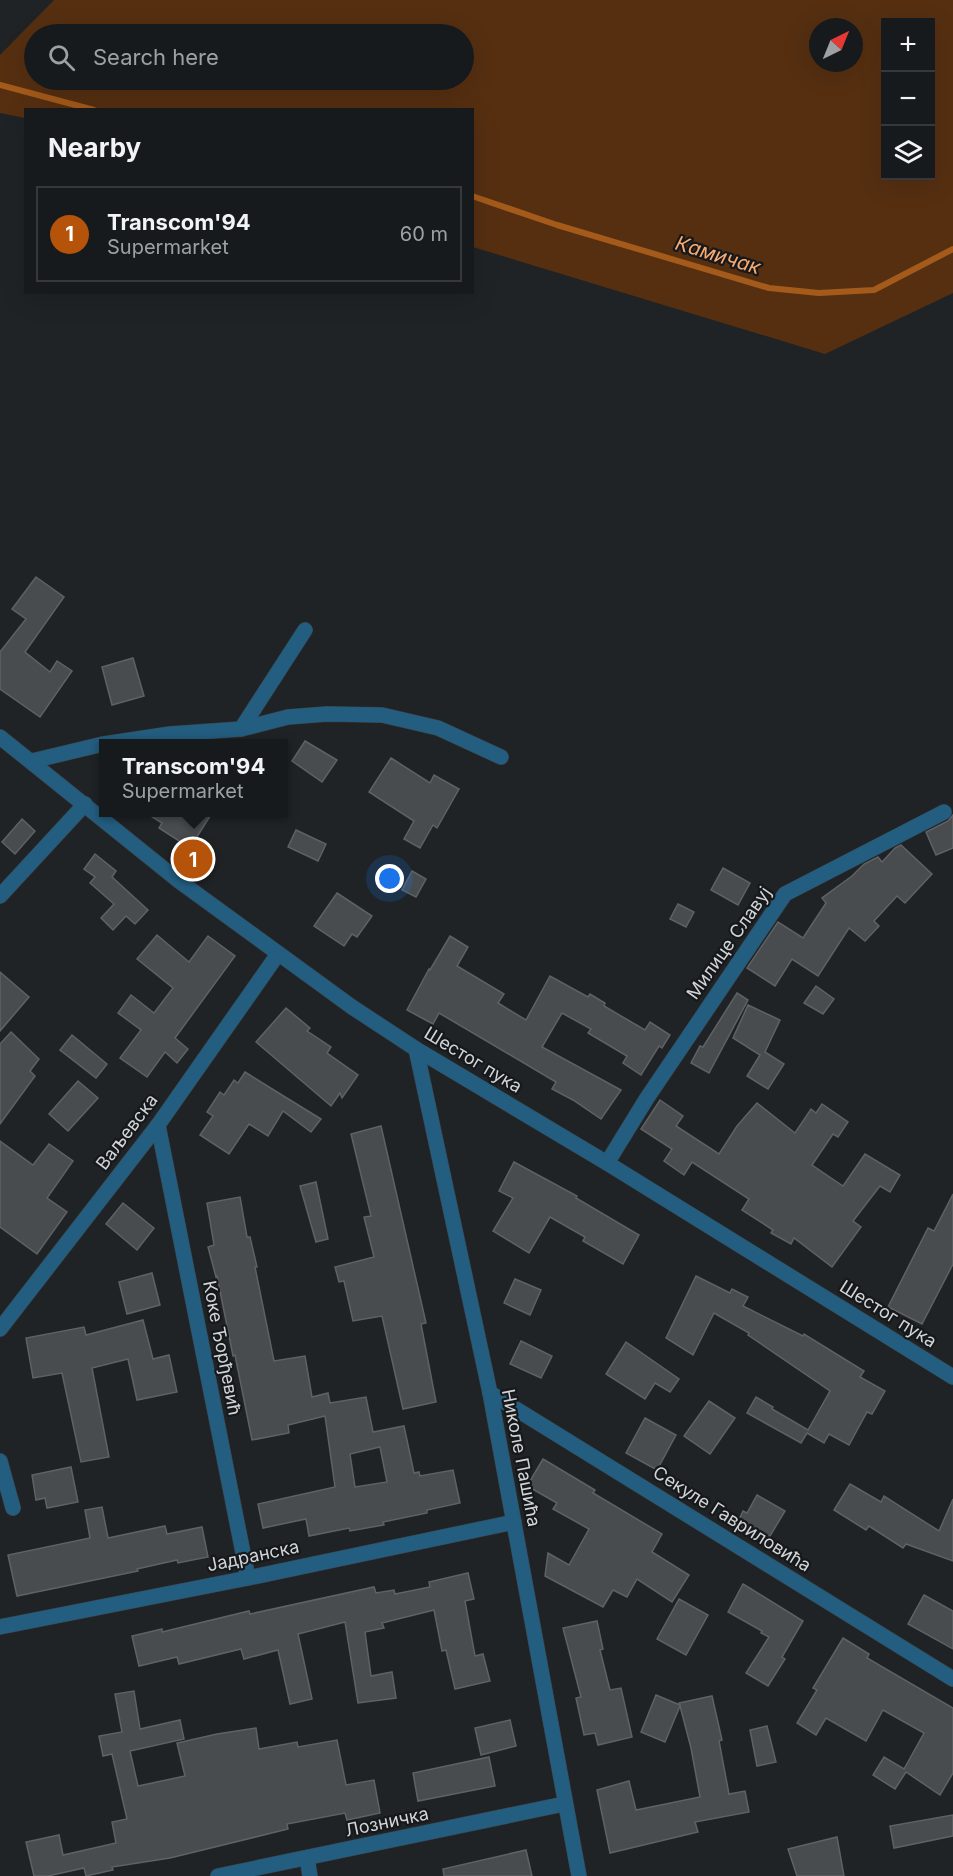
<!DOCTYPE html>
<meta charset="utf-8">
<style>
:root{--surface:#171a1c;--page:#202325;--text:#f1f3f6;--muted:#9ea1a3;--line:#36383b;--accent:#b45309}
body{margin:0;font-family:Inter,sans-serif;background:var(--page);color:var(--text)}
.controls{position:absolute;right:18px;top:18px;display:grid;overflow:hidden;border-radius:0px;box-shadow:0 6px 24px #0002}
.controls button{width:54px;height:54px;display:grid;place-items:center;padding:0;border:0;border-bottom:2px solid var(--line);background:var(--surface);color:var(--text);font:30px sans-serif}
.compass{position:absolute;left:809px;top:18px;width:54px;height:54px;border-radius:50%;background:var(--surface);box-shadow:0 6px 24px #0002;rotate:43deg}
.you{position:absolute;left:390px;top:879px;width:21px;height:21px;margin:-15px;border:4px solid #fff;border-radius:50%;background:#1a73e8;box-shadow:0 0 0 9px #1a73e833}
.badge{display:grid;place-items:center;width:39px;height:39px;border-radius:50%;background:var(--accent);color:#fff;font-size:20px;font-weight:700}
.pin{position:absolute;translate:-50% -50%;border:3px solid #fff;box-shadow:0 2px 6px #0006}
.popup{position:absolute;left:99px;top:739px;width:189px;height:78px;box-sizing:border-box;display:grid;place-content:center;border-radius:0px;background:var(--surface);filter:drop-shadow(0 2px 4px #0005);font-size:20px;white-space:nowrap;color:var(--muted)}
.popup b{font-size:22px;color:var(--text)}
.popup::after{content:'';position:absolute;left:50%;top:100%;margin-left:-12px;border:12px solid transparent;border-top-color:var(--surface)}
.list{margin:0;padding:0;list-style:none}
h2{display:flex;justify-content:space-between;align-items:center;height:78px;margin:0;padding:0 24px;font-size:26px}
h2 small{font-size:20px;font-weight:400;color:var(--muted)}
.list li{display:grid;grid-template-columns:39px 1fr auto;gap:18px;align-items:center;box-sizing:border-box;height:96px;margin:0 12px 12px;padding:0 12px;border:2px solid var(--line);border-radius:0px}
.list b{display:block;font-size:22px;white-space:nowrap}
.list p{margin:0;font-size:20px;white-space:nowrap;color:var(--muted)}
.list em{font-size:20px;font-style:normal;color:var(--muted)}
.icon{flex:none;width:33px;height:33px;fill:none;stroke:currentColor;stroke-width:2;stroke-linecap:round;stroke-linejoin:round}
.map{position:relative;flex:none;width:953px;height:1876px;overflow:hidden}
.search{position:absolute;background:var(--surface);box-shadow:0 6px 24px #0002;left:24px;top:24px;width:450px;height:66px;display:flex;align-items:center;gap:15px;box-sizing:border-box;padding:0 21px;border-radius:33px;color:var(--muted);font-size:22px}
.panel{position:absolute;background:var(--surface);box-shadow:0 6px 24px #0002;left:24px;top:108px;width:450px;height:186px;border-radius:0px}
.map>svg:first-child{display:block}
</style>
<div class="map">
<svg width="953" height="1876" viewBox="0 0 953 1876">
<rect width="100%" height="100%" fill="#1f2325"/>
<path fill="#562f11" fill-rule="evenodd" d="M 54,0 L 953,0 L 953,293 L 825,354 L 473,247 L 472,110 L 26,110 L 25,118 L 0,113 L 0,55 ZM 886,22 L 930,22 L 930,176 L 886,176 ZM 818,27 L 854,27 L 854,63 L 818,63 ZM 34,34 L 464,34 L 464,80 L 34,80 Z"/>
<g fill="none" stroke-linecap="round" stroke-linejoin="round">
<g stroke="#a45a1a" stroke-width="6">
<polyline points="0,85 94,110"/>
<polyline points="472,196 557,225 769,288 819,293 874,290 953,249"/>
</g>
</g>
<g fill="#484c4f" stroke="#5e6265" stroke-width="1.5" fill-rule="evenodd">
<polygon points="36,577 64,597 25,652 50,672 57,661 72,671 40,717 0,689 0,652 26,619 12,609"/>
<polygon points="133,658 144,696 112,705 102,667"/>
<polygon points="305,741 337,760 322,782 292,761"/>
<polygon points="391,758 430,783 434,775 459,789 437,828 433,825 420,848 404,839 414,821 369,792"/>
<polygon points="146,813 212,813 190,848 159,828 162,823"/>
<polygon points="953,815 953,848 936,855 926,832 948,821"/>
<polygon points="22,819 35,831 15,854 2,842"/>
<polygon points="296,830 326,844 318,861 288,847"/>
<polygon points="901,845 932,874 905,903 897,896 874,921 879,926 865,941 849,928 818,976 792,959 775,986 747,968 778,922 803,938 826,903 822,898 852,876 864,864 878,857 882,862 895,848"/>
<polygon points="95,854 116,871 112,877 148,910 135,924 126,916 113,930 101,918 114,904 90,883 95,877 84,869"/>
<polygon points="723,868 750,883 738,905 711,890"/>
<polygon points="412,871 426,879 416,897 402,890"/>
<polygon points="337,893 372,916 357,937 352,934 344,946 314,926"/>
<polygon points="678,904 694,912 686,927 670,919"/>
<polygon points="157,935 189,962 208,936 235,956 175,1038 188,1049 177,1063 165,1052 147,1077 120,1058 141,1030 118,1013 131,995 154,1013 173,988 137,959"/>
<polygon points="450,936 468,947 457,966 504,994 498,1003 526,1020 550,976 588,997 590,994 605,1003 604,1006 645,1030 650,1022 670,1035 662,1048 659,1046 641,1075 623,1063 627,1056 588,1033 591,1029 562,1013 542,1047 621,1090 601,1119 573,1100 552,1089 556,1082 439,1013 433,1024 407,1010 429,969 430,970"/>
<polygon points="0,972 29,997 0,1031"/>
<polygon points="816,986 834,999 823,1014 804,1003"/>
<polygon points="737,993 748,1000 709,1073 691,1063 700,1046 703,1047"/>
<polygon points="748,1005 780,1020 765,1052 784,1064 768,1089 747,1076 760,1055 733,1038"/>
<polygon points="286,1008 310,1028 307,1031 331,1047 327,1053 358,1075 342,1098 340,1093 331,1106 256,1042"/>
<polygon points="11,1032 39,1059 30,1071 35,1076 0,1124 0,1044"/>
<polygon points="72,1035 107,1064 96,1078 60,1050"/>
<polygon points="245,1072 277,1092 321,1119 311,1132 283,1111 268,1136 249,1124 229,1154 200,1135 213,1116 207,1112 220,1092 224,1095 234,1080 238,1083"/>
<polygon points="78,1081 98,1098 68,1131 49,1114"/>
<polygon points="660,1100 683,1116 676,1126 719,1154 737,1126 757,1103 795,1133 811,1109 816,1113 822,1104 848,1122 838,1137 833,1134 812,1165 843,1186 865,1154 900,1175 890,1192 880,1186 853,1221 861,1227 832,1267 794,1238 791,1244 771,1233 773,1230 742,1210 749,1199 692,1162 684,1175 664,1161 672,1149 641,1129"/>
<polygon points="381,1126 426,1323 421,1324 436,1402 403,1409 382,1316 353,1321 344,1281 339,1282 335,1267 374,1257 364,1217 371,1216 351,1134"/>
<polygon points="0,1141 33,1165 49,1144 73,1161 47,1198 67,1212 37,1254 0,1227"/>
<polygon points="514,1162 577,1196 576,1198 639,1235 623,1264 583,1241 585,1237 550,1217 529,1253 493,1231 513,1198 499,1191"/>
<polygon points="316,1182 328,1239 316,1242 300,1186"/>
<polygon points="953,1194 953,1264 922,1324 888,1307 928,1228 934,1231"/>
<path d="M 240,1197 L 247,1237 L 250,1237 L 257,1267 L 255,1267 L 274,1361 L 305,1356 L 312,1397 L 328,1393 L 330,1403 L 366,1397 L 373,1432 L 404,1426 L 414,1473 L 419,1472 L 420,1476 L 453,1470 L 460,1503 L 427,1510 L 427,1513 L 383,1522 L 384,1525 L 350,1531 L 349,1528 L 309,1536 L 306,1519 L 263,1528 L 258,1504 L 335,1487 L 325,1416 L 288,1425 L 289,1433 L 252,1440 L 235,1355 L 233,1356 L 217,1276 L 216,1277 L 208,1247 L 214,1245 L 207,1203 ZM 380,1447 L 387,1482 L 355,1487 L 350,1454 Z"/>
<polygon points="123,1203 154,1228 137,1250 106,1224"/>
<polygon points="152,1273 160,1305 127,1314 119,1282"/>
<polygon points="696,1276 730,1293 732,1289 748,1297 743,1306 803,1336 804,1334 864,1371 860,1377 885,1391 872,1414 867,1412 849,1445 829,1434 824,1443 807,1433 801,1443 747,1413 756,1397 773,1407 772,1409 808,1430 830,1391 748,1335 749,1333 714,1313 693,1355 666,1338"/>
<polygon points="515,1279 541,1290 530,1315 504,1303"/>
<polygon points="143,1320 153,1359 169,1355 177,1392 137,1400 128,1359 92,1368 109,1457 81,1462 62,1373 33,1378 26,1338 84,1327 86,1335"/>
<polygon points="521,1341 552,1356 541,1378 510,1364"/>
<polygon points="626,1342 679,1379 670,1392 655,1383 645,1399 606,1374"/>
<polygon points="709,1401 735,1418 710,1454 684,1436"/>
<polygon points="645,1418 676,1435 657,1470 626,1453"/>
<polygon points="543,1459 595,1490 593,1493 662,1534 652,1552 689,1575 672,1602 637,1579 627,1597 613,1590 603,1607 545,1576 548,1553 569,1565 589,1529 553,1509 557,1503 527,1486"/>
<polygon points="71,1467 78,1502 47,1508 45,1498 36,1500 32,1475"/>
<polygon points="850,1484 881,1502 884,1496 939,1531 953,1499 953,1561 906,1544 903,1548 869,1526 866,1530 834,1510"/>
<polygon points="757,1495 785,1511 767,1541 736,1526 743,1511 747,1513"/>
<polygon points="102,1507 108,1538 165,1526 167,1534 202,1527 208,1557 178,1563 177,1560 137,1569 138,1571 17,1596 8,1555 90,1538 85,1510"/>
<polygon points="468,1573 474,1599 465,1601 475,1656 483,1654 490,1681 455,1689 446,1650 442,1651 434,1610 382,1623 384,1628 365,1632 371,1676 392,1672 396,1698 358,1703 345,1622 298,1634 312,1699 290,1704 278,1650 244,1659 241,1649 179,1664 177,1657 139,1666 132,1636 162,1629 162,1632 249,1611 250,1614 374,1587 376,1593 394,1590 395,1594 430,1587 429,1582"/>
<polygon points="743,1584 803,1621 782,1657 785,1659 768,1686 746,1673 769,1637 761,1633 762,1631 728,1612"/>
<polygon points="924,1595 953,1611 953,1649 908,1624"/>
<polygon points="679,1599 708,1615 686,1655 657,1639"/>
<polygon points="597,1621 603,1649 600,1650 610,1690 621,1688 632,1737 598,1745 595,1733 584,1735 576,1698 581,1697 563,1628"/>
<polygon points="843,1638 869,1654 867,1658 953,1708 953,1773 940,1795 906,1772 895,1789 873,1775 884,1757 904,1769 924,1733 883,1710 866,1741 826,1718 816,1735 797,1723 817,1690 813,1688"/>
<polygon points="134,1691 140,1729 180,1720 184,1739 130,1751 138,1786 185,1776 177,1743 217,1734 256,1728 259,1749 297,1742 298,1747 337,1740 346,1785 374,1780 380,1813 347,1820 345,1813 287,1824 288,1829 170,1858 112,1867 113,1870 86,1876 84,1868 48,1876 34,1876 26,1842 59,1835 63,1855 116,1843 112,1822 127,1819 112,1754 103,1756 99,1736 122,1732 115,1694"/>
<polygon points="656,1695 680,1705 679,1703 712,1696 722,1740 719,1741 729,1794 745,1791 749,1812 695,1822 698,1832 610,1853 597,1790 629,1781 636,1810 700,1797 691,1748 680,1706 665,1742 641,1732"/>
<polygon points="510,1720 516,1746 481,1755 475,1728"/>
<polygon points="767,1726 776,1762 757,1766 750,1730"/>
<polygon points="489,1757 495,1786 418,1801 413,1773"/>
<polygon points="953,1815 953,1836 894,1848 890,1826"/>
<polygon points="837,1837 844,1876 797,1876 788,1849"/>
<polygon points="526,1850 532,1876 444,1876 443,1869"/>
</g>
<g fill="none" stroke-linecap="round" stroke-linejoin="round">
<g stroke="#3c3f41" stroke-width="16">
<g id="street">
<polyline points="241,729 305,630"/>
<polyline points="0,737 179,881 352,1007 416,1049 607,1163 953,1377"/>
<polyline points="104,744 170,734 241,729 288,717 327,714 382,715 438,728 501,757"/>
<polyline points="32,761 103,744"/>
<polyline points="0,896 85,804"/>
<polyline points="416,1049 490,1393 579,1876"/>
<polyline points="158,1125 248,1578"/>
<polyline points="607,1163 647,1098 785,894 944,812"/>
<polyline points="0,1329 158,1125 278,954"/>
<polyline points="490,1393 953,1679"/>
<polyline points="0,1461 13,1508"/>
<polyline points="0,1627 248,1578 514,1522"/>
<polyline points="307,1858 310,1876"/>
<polyline points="218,1876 564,1804"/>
</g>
</g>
<use href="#street" stroke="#235d7f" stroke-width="15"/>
</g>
<g text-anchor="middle" stroke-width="4.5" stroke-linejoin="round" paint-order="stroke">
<g font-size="18" fill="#d2d4d6" stroke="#16191c">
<text transform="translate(729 943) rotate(-55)" y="6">Милице Славуј</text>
<text transform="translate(473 1060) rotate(31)" y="6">Шестог пука</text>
<text transform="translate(127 1132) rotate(-53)" y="6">Ваљевска</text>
<text transform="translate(888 1314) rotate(32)" y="6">Шестог пука</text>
<text transform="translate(222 1348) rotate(79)" y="6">Коке Ђорђевић</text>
<text transform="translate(521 1458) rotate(79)" y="6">Николе Пашића</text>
<text transform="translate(732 1519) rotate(32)" y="6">Секуле Гавриловића</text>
<text transform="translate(253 1556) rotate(-12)" y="6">Јадранска</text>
<text transform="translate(387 1822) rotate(-12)" y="6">Лозничка</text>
</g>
<g font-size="20" font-style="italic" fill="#fcab70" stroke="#16191c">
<text transform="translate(718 255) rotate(17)" y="7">Камичак</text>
</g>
</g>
</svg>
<div class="controls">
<button>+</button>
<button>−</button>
<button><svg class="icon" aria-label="layers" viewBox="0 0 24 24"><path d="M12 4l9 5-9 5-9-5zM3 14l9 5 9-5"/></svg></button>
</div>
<svg class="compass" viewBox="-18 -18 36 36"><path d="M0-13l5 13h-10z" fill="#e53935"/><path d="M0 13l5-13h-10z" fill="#9ea1a3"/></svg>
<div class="you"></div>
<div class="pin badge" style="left:193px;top:859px">1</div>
<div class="popup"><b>Transcom'94</b>Supermarket</div>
<div class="search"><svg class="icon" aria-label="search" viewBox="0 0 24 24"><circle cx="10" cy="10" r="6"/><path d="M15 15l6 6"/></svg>Search here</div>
<section class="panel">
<h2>Nearby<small></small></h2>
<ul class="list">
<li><span class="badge">1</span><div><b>Transcom'94</b><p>Supermarket</p></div><em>60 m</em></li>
</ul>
</section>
</div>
